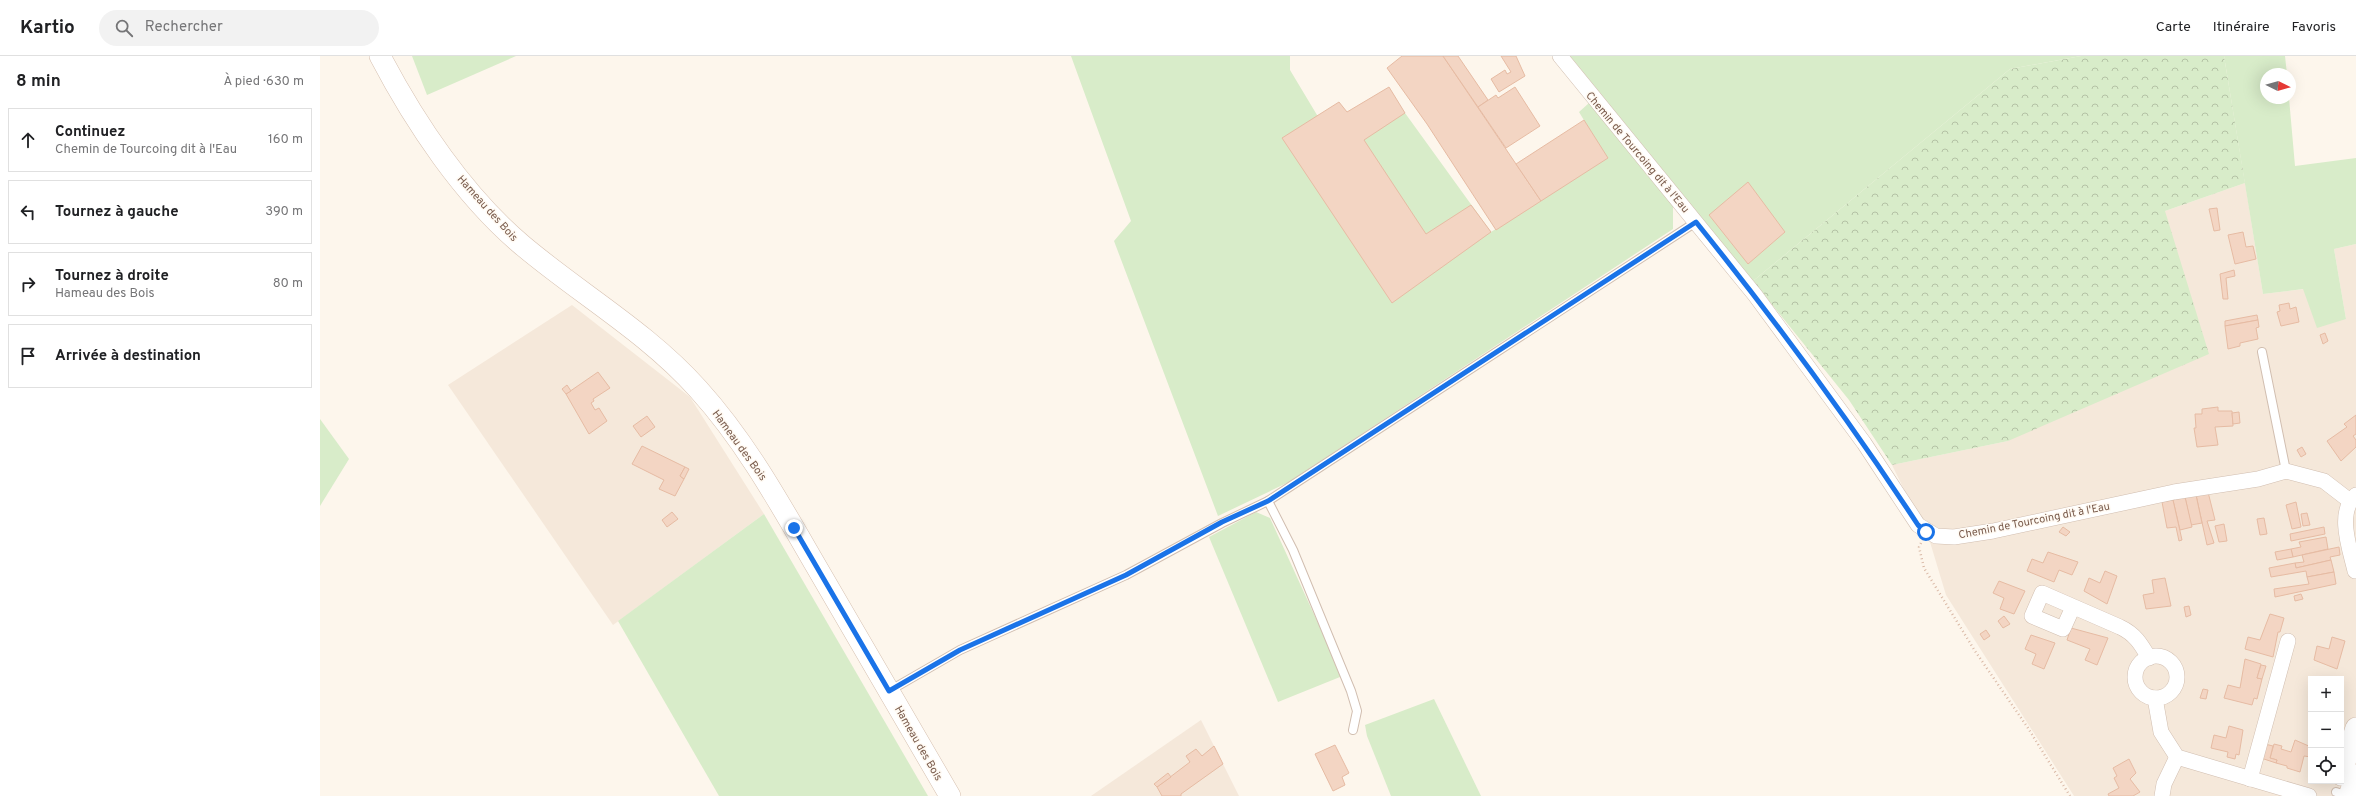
<!DOCTYPE html>
<html lang="fr">
<meta charset="utf-8">
<style>
:root{--surface:#fff;--page:#f2f2f2;--text:#202124;--muted:#757577;--line:#e0e0e0}
body{margin:0;font-family:Overpass,sans-serif;background:var(--page);color:var(--text)}
.controls{position:absolute;right:12px;bottom:12px;display:grid;overflow:hidden;border-radius:0px;box-shadow:0 4px 16px #0002}
.controls button{width:36px;height:36px;display:grid;place-items:center;padding:0;border:0;border-bottom:1px solid var(--line);background:var(--surface);color:var(--text);font:20px sans-serif}
.compass{position:absolute;left:1940px;top:12px;width:36px;height:36px;border-radius:50%;background:var(--surface);box-shadow:0 4px 16px #0002;rotate:95deg}
.stop{position:absolute;width:12px;height:12px;margin:-9px;border:3px solid #1a73e8;border-radius:50%;background:#fff}
.stop.end{background:#1a73e8;border-color:#fff;box-shadow:0 1px 4px #0008}
.list{margin:0;padding:0;list-style:none}
h2{display:flex;justify-content:space-between;align-items:center;height:52px;margin:0;padding:0 16px;font-size:17px}
h2 small{font-size:13px;font-weight:400;color:var(--muted)}
.list li{display:grid;grid-template-columns:26px 1fr auto;gap:12px;align-items:center;box-sizing:border-box;height:64px;margin:0 8px 8px;padding:0 8px;border:1px solid var(--line);border-radius:0px}
.list b{display:block;font-size:15px;white-space:nowrap}
.list p{margin:0;font-size:13px;white-space:nowrap;color:var(--muted)}
.list em{font-size:13px;font-style:normal;color:var(--muted)}
.icon{flex:none;width:22px;height:22px;fill:none;stroke:currentColor;stroke-width:2;stroke-linecap:round;stroke-linejoin:round}
.map{position:relative;flex:none;width:2036px;height:740px;overflow:hidden}
header{display:flex;align-items:center;gap:24px;box-sizing:border-box;height:56px;padding:0 20px;background:var(--surface);border-bottom:1px solid var(--line)}
header strong{font-size:19px}
nav{display:flex;gap:22px;margin-inline-start:auto;font-size:14px}
.search{width:280px;height:36px;background:var(--page);display:flex;align-items:center;gap:10px;box-sizing:border-box;padding:0 14px;border-radius:22px;color:var(--muted);font-size:15px}
main{display:flex}
aside{flex:1;background:var(--surface)}
.map>svg:first-child{display:block}
</style>
<header>
<strong>Kartio</strong>
<div class="search"><svg class="icon" aria-label="search" viewBox="0 0 24 24"><circle cx="10" cy="10" r="6"/><path d="M15 15l6 6"/></svg>Rechercher</div>
<nav><a>Carte</a><a>Itinéraire</a><a>Favoris</a></nav>
</header>
<main>
<aside>
<h2>8 min<small>À pied · 630 m</small></h2>
<ul class="list">
<li><svg class="icon" aria-label="ahead" viewBox="0 0 24 24"><path d="M12 20V5M6 11l6-6 6 6"/></svg><div><b>Continuez</b><p>Chemin de Tourcoing dit à l'Eau</p></div><em>160 m</em></li>
<li><svg class="icon" aria-label="left" viewBox="0 0 24 24"><path d="M17 20v-9H6M10 6l-5 5 5 5"/></svg><div><b>Tournez à gauche</b></div><em>390 m</em></li>
<li><svg class="icon" aria-label="right" viewBox="0 0 24 24"><path d="M7 20v-9h11M14 6l5 5-5 5"/></svg><div><b>Tournez à droite</b><p>Hameau des Bois</p></div><em>80 m</em></li>
<li><svg class="icon" aria-label="arrive" viewBox="0 0 24 24"><path d="M6 21V4h12l-3 4 3 4H6"/></svg><div><b>Arrivée à destination</b></div></li>
</ul>
</aside>
<div class="map">
<svg width="2036" height="740" viewBox="0 0 2036 740">
<defs>
<pattern id="forest-crowns" width="20" height="18" patternUnits="userSpaceOnUse"><rect width="20" height="18" fill="#d8ecc9"/><path d="M2 6a3 3 0 1 1 6 0M12 15a3 3 0 1 1 6 0" fill="none" stroke="#b4c2a5"/></pattern>
</defs>
<rect width="100%" height="100%" fill="#fdf6ec"/>
<g fill="#f5e8da" fill-rule="evenodd">
<path d="M 1925,127 L 1943,238 L 1984,233 L 2026,263 L 2014,193 L 2036,188 L 2036,740 L 1754,740 L 1626,539 L 1610,486 L 1572,409 L 1688,385 L 1845,155 ZM 1991,623 L 2021,623 L 2021,725 L 1991,725 Z"/>
<polygon points="252,249 370,341 444,458 293,569 128,329"/>
<polygon points="881,664 919,740 771,740"/>
</g>
<g fill="#d8ecc9">
<polygon points="92,0 196,0 107,39"/>
<polygon points="751,0 970,0 970,14 1006,74 1072,39 1171,176 1287,102 1259,56 1269,47 1353,148 1353,173 969,426 898,460 794,185 811,165"/>
<polygon points="1250,0 1761,0 1690,13 1433,225"/>
<polygon points="1904,0 1965,0 1967,18 1946,18 1946,42 1969,42 1975,110 2036,102 2036,188 2014,193 2026,263 1997,272 1983,233 1943,238"/>
<polygon points="0,363 29,403 0,450"/>
<polygon points="936,456 950,462 1019,613 1020,621 958,646 889,481"/>
<polygon points="444,458 608,740 399,740 298,565"/>
<polygon points="1114,643 1161,740 1071,740 1047,680 1045,669"/>
</g>
<polygon fill="url(#forest-crowns)" points="1761,0 1904,0 1925,127 1845,155 1889,298 1688,385 1572,409 1529,344 1433,225 1690,13"/>
<g fill="#f3d5c3" stroke="#e6bba3">
<polygon points="1082,0 1123,0 1221,145 1176,174 1107,68 1067,12"/>
<polygon points="1123,0 1138,0 1168,44 1158,51"/>
<polygon points="1181,0 1196,0 1205,20 1179,36 1171,23 1185,14 1187,18 1191,16"/>
<polygon points="1069,31 1085,57 1044,84 1106,178 1151,149 1171,176 1072,247 962,82 1019,46 1027,56"/>
<polygon points="1195,31 1220,70 1186,92 1158,51 1176,39 1178,42"/>
<polygon points="1264,64 1288,102 1221,145 1196,108"/>
<polygon points="1428,126 1465,176 1428,208 1389,159"/>
<polygon points="1897,152 1900,174 1894,175 1889,153"/>
<polygon points="1923,176 1926,191 1933,190 1936,203 1915,208 1908,179"/>
<polygon points="1914,214 1915,220 1906,222 1908,243 1903,243 1900,218"/>
<polygon points="1969,247 1970,253 1976,251 1979,266 1961,270 1957,256 1960,255 1959,249"/>
<polygon points="1937,259 1938,264 1905,270 1905,265"/>
<polygon points="1938,264 1939,271 1936,272 1938,283 1920,287 1920,290 1908,293 1905,270"/>
<polygon points="2005,277 2008,285 2003,288 2000,279"/>
<polygon points="278,316 290,332 273,343 274,345 271,347 275,354 279,352 287,365 269,378 246,338"/>
<polygon points="247,329 251,335 246,338 242,333"/>
<polygon points="1898,351 1898,355 1912,355 1913,370 1895,371 1898,389 1877,391 1874,372 1876,372 1875,358 1882,358 1882,353"/>
<polygon points="1919,356 1920,367 1913,368 1912,357"/>
<polygon points="2036,359 2036,378 2033,380 2036,384 2036,391 2021,405 2007,385 2027,371 2024,368"/>
<polygon points="327,360 335,371 321,381 313,370"/>
<polygon points="322,390 365,411 360,420 364,423 355,440 339,433 344,424 312,408"/>
<polygon points="1982,391 1986,398 1981,401 1977,394"/>
<polygon points="365,411 369,413 364,423 360,420"/>
<polygon points="1888,436 1895,464 1887,465 1894,487 1887,489 1876,439"/>
<polygon points="1876,439 1882,467 1871,469 1865,441"/>
<polygon points="1865,441 1872,471 1860,474 1853,444"/>
<polygon points="1853,444 1862,484 1859,485 1856,471 1847,472 1842,446"/>
<polygon points="1976,446 1981,471 1972,473 1966,449"/>
<polygon points="352,456 358,463 347,471 342,464"/>
<polygon points="1987,457 1990,469 1983,470 1981,458"/>
<polygon points="1944,462 1947,478 1940,479 1937,463"/>
<polygon points="1904,468 1907,485 1899,486 1895,470"/>
<polygon points="1743,471 1750,476 1746,480 1739,476"/>
<polygon points="2004,471 2005,478 1971,485 1970,478"/>
<polygon points="2006,481 2008,493 1973,501 1971,493 1981,491 1979,486"/>
<polygon points="2019,491 2020,499 2010,501 2011,504 1976,512 1975,507 1984,506 1982,499"/>
<polygon points="1971,493 1973,501 1957,504 1955,496"/>
<polygon points="1728,496 1758,506 1752,519 1739,514 1734,526 1707,515 1712,503 1723,507"/>
<polygon points="2011,504 2014,516 1987,521 1986,515 1951,521 1949,512 1975,507 1976,512"/>
<polygon points="1785,515 1797,520 1787,548 1764,535 1769,522 1780,527"/>
<polygon points="2014,516 2016,528 1955,541 1954,533 1989,528 1987,521"/>
<polygon points="1845,522 1851,550 1826,553 1823,539 1834,537 1832,524"/>
<polygon points="1679,525 1705,535 1694,558 1680,553 1684,542 1673,537"/>
<polygon points="1981,538 1983,543 1975,545 1974,540"/>
<polygon points="1869,550 1871,559 1866,561 1864,551"/>
<polygon points="1950,558 1964,562 1960,576 1958,576 1953,601 1925,593 1928,581 1940,584"/>
<polygon points="1684,560 1690,568 1683,572 1678,565"/>
<polygon points="1751,572 1788,582 1777,609 1765,604 1770,593 1747,584"/>
<polygon points="1666,574 1670,580 1664,584 1660,578"/>
<polygon points="1711,579 1735,587 1724,613 1712,608 1716,598 1705,593"/>
<polygon points="2012,581 2025,585 2017,613 1994,604 1997,590 2009,593"/>
<polygon points="1925,603 1941,608 1937,622 1942,623 1937,643 1934,642 1932,649 1904,642 1908,629 1920,632"/>
<polygon points="1941,609 1946,610 1942,623 1937,622"/>
<polygon points="1883,633 1888,634 1886,643 1880,642"/>
<polygon points="1909,670 1923,674 1919,699 1916,698 1915,703 1907,701 1908,696 1891,692 1894,679 1906,682"/>
<polygon points="1975,684 1991,691 1991,701 1984,700 1980,716 1967,712 1967,710 1956,707 1957,704 1950,702 1954,688 1962,690 1961,693 1971,696"/>
<polygon points="1945,688 1953,690 1950,702 1957,704 1956,707 1941,702"/>
<polygon points="1015,689 1029,717 1022,721 1025,729 1013,735 995,698"/>
<polygon points="894,690 903,708 861,738 861,740 842,740 837,731 870,706 866,700 876,693 882,700"/>
<polygon points="1809,703 1816,717 1810,723 1820,736 1813,740 1789,740 1788,738 1799,732 1794,722 1797,720 1793,712"/>
<polygon points="848,717 851,721 837,731 834,728"/>
</g>
<g fill="none" stroke-linecap="round" stroke-linejoin="round">
<g stroke="#d1beb0" stroke-width="10">
<g id="lane">
<polyline points="1942,296 1966,415"/>
<polyline points="948,445 973,494 1031,635 1037,655 1033,674"/>
<polyline points="569,635 640,594 806,519 902,467 948,445 1376,166"/>
<polyline points="2016,736 2028,740"/>
</g>
</g>
<g stroke="#d1beb0" stroke-width="16">
<g id="street">
<polyline points="1240,0 1435,239 1544,387 1598,469 1616,480 1634,481 1673,475 1854,436 1938,423 1966,415 2004,425 2030,445"/>
<path d="M 2035,515 C 2030,493 2016,456 2036,439"/>
<path d="M 1753,551 L 1743,573 L 1712,560 L 1722,537 L 1800,571 C 1815,578 1821,588 1829,602"/>
<circle cx="1836" cy="621" r="21"/>
<polyline points="1835,642 1841,676 1857,701 1989,740"/>
<polyline points="1930,723 1968,585"/>
<polyline points="1842,740 1844,728 1857,701"/>
</g>
</g>
<g stroke="#d6c0b0" stroke-width="22">
<g id="secondary">
<path d="M 60,0 C 95,67 144,140 202,189 C 260,238 327,276 378,333 C 426,386 460,448 496,510 C 541,587 585,664 630,740"/>
<polyline points="2021,719 2036,672"/>
<polyline points="2029,740 2036,719"/>
</g>
</g>
<polyline stroke="#d9b8a5" stroke-width="2.5" stroke-dasharray="1 3" stroke-linecap="butt" points="1601,487 1599,491 1604,512 1655,595 1708,672 1750,740"/>
<use href="#lane" stroke="#fff" stroke-width="8"/>
<use href="#street" stroke="#fff" stroke-width="15"/>
<use href="#secondary" stroke="#fff" stroke-width="21"/>
</g>
<g fill="none" stroke-linecap="round" stroke-linejoin="round">
<path stroke="#1a73e8" stroke-width="5" d="M 474,472 L 569,635 L 640,594 L 806,519 L 902,466 L 948,445 L 1376,166 C 1455,264 1529,364 1598,469 L 1606,476"/>
</g>
<g text-anchor="middle" stroke-width="3" stroke-linejoin="round" paint-order="stroke">
<g font-size="11" fill="#7a5c4d" stroke="#fffaf3">
<text transform="translate(1318 96) rotate(50)" y="4">Chemin de Tourcoing dit à l'Eau</text>
<text transform="translate(168 152) rotate(48)" y="4">Hameau des Bois</text>
<text transform="translate(420 389) rotate(54)" y="4">Hameau des Bois</text>
<text transform="translate(1714 464) rotate(-11)" y="4">Chemin de Tourcoing dit à l'Eau</text>
<text transform="translate(599 687) rotate(60)" y="4">Hameau des Bois</text>
</g>
</g>
</svg>
<div class="controls">
<button>+</button>
<button>−</button>
<button><svg class="icon" aria-label="locate" viewBox="0 0 24 24"><circle cx="12" cy="12" r="6"/><path d="M12 2v4M12 18v4M2 12h4M18 12h4"/></svg></button>
</div>
<svg class="compass" viewBox="-18 -18 36 36"><path d="M0-13l5 13h-10z" fill="#e53935"/><path d="M0 13l5-13h-10z" fill="#757577"/></svg>
<div class="stop" style="left:1606px;top:476px"></div>
<div class="stop end" style="left:474px;top:472px"></div>
</div>
</main>
